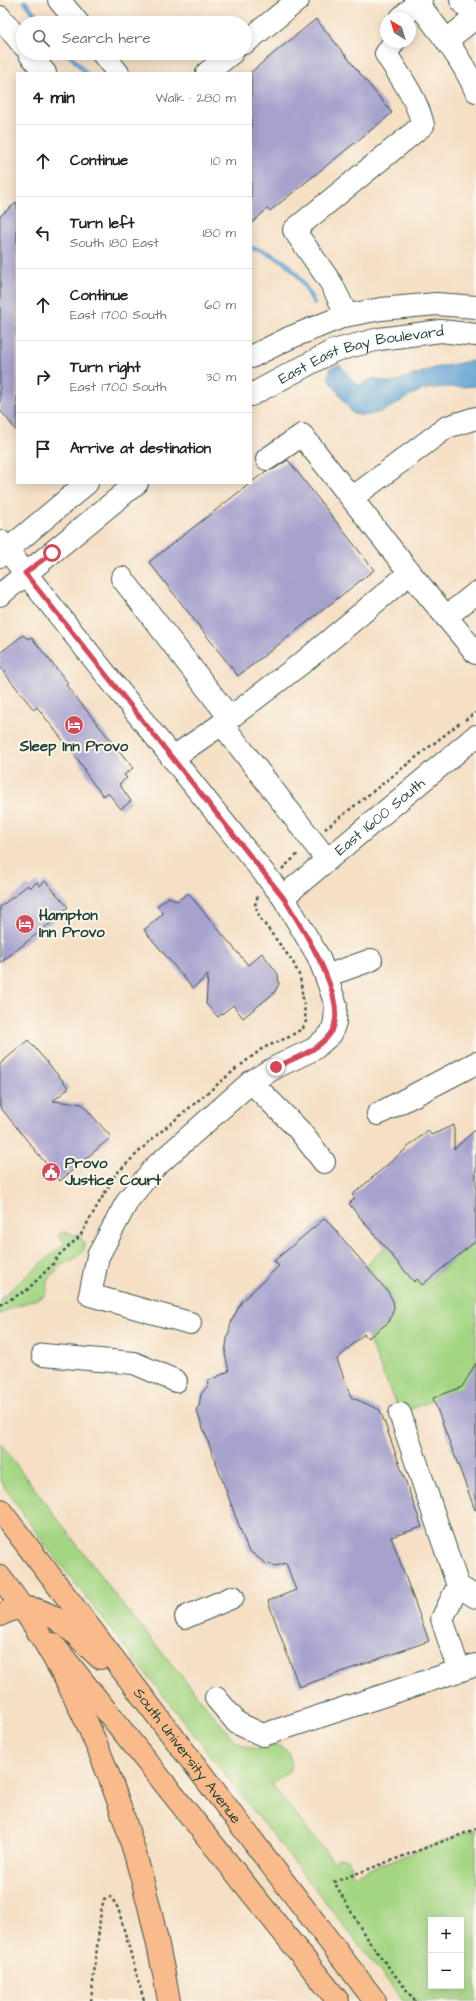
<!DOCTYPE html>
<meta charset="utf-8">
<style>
:root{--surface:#fff;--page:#f2f2f2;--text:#222;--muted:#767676;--line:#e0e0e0}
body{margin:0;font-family:"Architects Daughter",sans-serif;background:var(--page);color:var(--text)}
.controls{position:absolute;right:12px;bottom:12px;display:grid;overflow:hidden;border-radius:0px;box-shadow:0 2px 10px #0003}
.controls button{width:36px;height:36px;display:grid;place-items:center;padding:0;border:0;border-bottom:1px solid var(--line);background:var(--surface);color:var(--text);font:20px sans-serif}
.compass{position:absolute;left:380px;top:12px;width:36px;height:36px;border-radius:50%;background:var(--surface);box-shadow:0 2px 10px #0003;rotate:322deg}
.stop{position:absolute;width:12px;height:12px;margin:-9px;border:3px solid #d1495b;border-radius:50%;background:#fff}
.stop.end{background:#d1495b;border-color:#fff;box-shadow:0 1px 4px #0008}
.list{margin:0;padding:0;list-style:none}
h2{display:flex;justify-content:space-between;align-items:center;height:52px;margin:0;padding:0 16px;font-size:17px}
h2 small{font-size:13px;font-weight:400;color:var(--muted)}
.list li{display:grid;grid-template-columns:26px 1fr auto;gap:12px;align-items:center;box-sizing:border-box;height:72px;padding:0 16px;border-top:1px solid var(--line)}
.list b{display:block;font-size:15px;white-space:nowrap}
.list p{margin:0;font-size:13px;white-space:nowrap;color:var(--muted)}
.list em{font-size:13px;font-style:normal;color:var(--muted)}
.icon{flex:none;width:22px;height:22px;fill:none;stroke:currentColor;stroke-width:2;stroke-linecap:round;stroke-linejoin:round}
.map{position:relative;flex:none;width:476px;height:2001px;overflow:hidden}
.search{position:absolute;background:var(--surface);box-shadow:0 2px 10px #0003;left:16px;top:16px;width:236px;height:44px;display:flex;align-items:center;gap:10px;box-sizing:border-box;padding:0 14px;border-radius:22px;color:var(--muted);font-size:15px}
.panel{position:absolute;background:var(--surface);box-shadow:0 2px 10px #0003;left:16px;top:72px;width:236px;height:412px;border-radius:0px}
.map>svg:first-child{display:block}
</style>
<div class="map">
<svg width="476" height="2001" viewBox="0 0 476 2001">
<rect width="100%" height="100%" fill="#fbf7ec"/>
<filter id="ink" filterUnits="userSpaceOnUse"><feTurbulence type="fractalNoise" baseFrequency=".025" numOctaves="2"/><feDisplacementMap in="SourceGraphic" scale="8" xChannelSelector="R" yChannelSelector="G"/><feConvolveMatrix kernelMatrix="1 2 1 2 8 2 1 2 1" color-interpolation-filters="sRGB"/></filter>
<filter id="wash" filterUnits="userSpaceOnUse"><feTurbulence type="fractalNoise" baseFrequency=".012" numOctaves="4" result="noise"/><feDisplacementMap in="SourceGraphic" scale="16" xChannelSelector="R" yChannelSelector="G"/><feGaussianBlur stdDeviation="0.9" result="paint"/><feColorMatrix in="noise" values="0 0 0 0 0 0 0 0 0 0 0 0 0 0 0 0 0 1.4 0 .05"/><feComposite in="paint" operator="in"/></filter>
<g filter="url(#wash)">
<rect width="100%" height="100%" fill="#f5dfc5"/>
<g fill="#a4d583" stroke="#62895c" fill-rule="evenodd">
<polygon points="63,1232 80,1236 84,1243 84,1250 76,1258 60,1266 47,1281 47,1292 43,1297 11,1308 0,1315 0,1299 65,1243 58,1235"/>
<path d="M 476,1241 L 476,1373 L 466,1386 L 400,1414 L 368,1338 C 375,1333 383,1329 388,1323 C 406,1303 378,1279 366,1265 L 388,1244 L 426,1283 Z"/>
<path d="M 0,1443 L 119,1600 L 234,1740 C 252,1750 258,1751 277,1745 L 289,1752 L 291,1762 L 290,1770 L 271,1784 L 334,1862 L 340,1857 L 348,1859 L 353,1875 L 476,1829 L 476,2001 L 403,2001 L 45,1545 L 0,1481 ZM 431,1920 L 461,1920 L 461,1986 L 431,1986 Z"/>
</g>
<path fill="#5da0d1" stroke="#3e6e82" d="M 470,361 L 476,361 L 476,386 C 460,388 443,386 427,389 C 399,396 385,421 353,414 L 328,378 L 331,367 L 340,365 L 356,384 L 361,385 L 374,378 L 385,382 L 393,382 L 434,368 Z"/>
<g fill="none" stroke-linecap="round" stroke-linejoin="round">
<g stroke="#5da0d1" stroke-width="4.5">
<polyline points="25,2 43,23"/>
<polyline points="68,53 86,73"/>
<path d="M 251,248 C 286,255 299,273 314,303"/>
</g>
</g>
<g id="blocks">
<g fill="#a6a1cd">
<polygon points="316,19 392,113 270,211 267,209 251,224 251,72"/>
<polygon points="17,202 17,431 0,410 0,216"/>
<polygon points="288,460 374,570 238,676 149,562 266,471 274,469"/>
<polygon points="23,635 28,639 31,637 68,683 66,685 133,768 124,775 127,778 119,784 131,801 121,809 108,793 103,796 84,771 85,770 79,761 37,707 34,710 0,667 0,653"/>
<polygon points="45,881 68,907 61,913 62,914 0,963 0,907 28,885 30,888 37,882 40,886"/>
<polygon points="188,893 248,965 262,953 278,974 279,984 274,993 243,1018 233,1005 218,1017 206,1004 208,975 193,988 144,930 163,914 157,906 169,897 177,901"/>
<polygon points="28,1040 69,1088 53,1101 82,1104 111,1137 60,1181 0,1107 0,1064"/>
<polygon points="454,1125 454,1149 476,1129 476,1241 422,1285 417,1279 414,1282 349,1204 355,1198 352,1195 428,1130 431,1135"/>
<polygon points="325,1218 388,1292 393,1301 394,1308 389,1322 368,1338 364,1334 337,1359 351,1397 380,1410 422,1527 391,1537 429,1641 299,1687 268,1601 296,1590 286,1563 276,1566 265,1563 248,1550 196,1409 199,1406 201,1394 209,1385 208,1381 229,1371 225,1354 227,1339 232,1320 242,1301 279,1266 274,1261"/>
<polygon points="476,1363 476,1510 475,1510 433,1398 462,1387"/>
</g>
</g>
</g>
<g filter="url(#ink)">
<use href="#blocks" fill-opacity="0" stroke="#3f554a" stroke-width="1"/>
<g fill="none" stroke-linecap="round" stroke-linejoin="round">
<g stroke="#3f554a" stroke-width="24">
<g id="minor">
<polyline points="59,0 78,23"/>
<path d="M 415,0 C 438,29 461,57 476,91"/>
<polyline points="461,0 476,19"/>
<polyline points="0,17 23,45"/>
<polyline points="401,18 421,0"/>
<polyline points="447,40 475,18"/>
<polyline points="245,43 298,0"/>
<polyline points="29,53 45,73"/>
<polyline points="102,53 118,73"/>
<polyline points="207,73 232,53"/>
<path d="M 347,315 L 331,283 L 294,230 L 423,125 C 417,99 400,76 386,54 L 394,42"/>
<polyline points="251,357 289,338 344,316 381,309 436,304 476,307"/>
<path id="s1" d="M 251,395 L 333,351 L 379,339 L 441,331 L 476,335"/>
<polyline points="267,459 302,435 410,573"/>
<polyline points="352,498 447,427 476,418"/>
<polyline points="0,541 283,897 318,956 326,976 336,1005 335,1022 331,1034 314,1049 276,1067 251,1082 155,1167 128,1200 98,1256 90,1295 190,1323"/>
<polyline points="0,556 87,483"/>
<polyline points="122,578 230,718"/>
<polyline points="0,595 137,483"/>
<polyline points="446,617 476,593"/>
<polyline points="172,758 222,724"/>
<polyline points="327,860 222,724 307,659 410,573 476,653"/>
<path id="s2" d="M 283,897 L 476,736"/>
<polyline points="326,976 371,960"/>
<polyline points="251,1082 299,1130 324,1162"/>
<polyline points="378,1114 476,1063"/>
<polyline points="43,1355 134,1363 176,1381"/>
<polyline points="400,1414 458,1586 476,1597"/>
<polyline points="458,1586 442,1619 459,1671"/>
<polyline points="186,1617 233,1597"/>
<polyline points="216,1698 237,1723 263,1735 476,1665"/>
</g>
</g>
<g stroke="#3f554a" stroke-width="24">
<polyline id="major" points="53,1644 338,2001"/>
</g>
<g stroke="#3f554a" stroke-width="24">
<g id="highway">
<path id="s3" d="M 0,1510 L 375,2001"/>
<path d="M 0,1577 C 95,1700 142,1850 169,2001"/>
<path d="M 0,1615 C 42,1592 72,1632 100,1658"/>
</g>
</g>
<g stroke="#3f554a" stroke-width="2.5" stroke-dasharray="3 3" stroke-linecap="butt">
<polyline points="465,720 476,712"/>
<polyline points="325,829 461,722"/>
<polyline points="282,869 299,853"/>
<polyline points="241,1065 263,1048 289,1037 303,1028 306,1021 300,977 293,962 260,918 255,905 258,896"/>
<polyline points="0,1305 27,1290 53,1264 58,1256 80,1236 115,1175 151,1140 237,1068"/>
<polyline points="91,2001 101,1911 104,1899 111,1897 118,1908 144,2001"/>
<polyline points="415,2001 367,1939 334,1882 476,1829"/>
</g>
<use href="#minor" stroke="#fff" stroke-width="22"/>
<use href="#major" stroke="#fabb8c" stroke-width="22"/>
<use href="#highway" stroke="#fabb8c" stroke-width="22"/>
</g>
</g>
<g fill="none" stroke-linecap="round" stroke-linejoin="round" filter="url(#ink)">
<path stroke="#d1495b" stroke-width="5" d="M 52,553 L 25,573 L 283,897 C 300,925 353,1003 330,1034 C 318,1051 294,1058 276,1067"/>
</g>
<defs>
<g id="hotel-disc" transform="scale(1)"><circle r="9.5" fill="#d1495b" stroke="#fbf7ec"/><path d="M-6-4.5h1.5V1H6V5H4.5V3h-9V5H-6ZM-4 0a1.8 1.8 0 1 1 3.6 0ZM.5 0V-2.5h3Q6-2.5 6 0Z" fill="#fff"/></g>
<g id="civic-disc" transform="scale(1)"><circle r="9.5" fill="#d1495b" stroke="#fbf7ec"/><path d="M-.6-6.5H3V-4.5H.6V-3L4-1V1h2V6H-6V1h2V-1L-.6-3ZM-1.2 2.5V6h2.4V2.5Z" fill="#fff"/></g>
</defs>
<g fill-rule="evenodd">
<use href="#hotel-disc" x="74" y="725"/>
<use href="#hotel-disc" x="25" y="924"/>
<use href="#civic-disc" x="51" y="1172"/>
</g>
<g text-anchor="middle" stroke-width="4" stroke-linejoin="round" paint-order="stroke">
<g font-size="15" fill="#1f3d34" stroke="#fbf7ec">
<text dy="5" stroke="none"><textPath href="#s1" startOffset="119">East East Bay Boulevard</textPath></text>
<text dy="5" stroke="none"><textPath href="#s2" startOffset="126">East 1600 South</textPath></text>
<text dy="5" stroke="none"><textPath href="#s3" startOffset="309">South University Avenue</textPath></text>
</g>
<g font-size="15" font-weight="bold" fill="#1f3d34" stroke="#fbf7ec" text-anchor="start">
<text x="74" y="751" text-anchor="middle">Sleep Inn Provo</text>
<text x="39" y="920">Hampton<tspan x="39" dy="17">Inn Provo</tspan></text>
<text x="65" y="1168">Provo<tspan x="65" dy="17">Justice Court</tspan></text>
</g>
</g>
</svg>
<div class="controls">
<button>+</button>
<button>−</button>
</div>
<svg class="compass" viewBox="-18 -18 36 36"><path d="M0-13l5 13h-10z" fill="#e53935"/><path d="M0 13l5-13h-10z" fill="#767676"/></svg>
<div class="stop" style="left:52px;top:553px"></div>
<div class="stop end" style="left:276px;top:1067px"></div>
<div class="search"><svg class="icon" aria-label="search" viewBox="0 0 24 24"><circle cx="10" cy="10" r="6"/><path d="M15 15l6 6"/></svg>Search here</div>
<section class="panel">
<h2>4 min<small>Walk · 280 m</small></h2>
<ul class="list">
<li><svg class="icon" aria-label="ahead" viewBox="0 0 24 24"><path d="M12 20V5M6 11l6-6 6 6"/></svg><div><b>Continue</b></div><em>10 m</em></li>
<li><svg class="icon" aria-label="left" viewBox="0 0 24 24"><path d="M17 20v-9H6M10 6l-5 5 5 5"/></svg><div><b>Turn left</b><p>South 180 East</p></div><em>180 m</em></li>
<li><svg class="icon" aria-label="ahead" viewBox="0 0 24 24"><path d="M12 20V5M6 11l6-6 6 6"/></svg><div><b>Continue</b><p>East 1700 South</p></div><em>60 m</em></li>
<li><svg class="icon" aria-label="right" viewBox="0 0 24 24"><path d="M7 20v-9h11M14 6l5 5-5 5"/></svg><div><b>Turn right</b><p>East 1700 South</p></div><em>30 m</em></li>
<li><svg class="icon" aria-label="arrive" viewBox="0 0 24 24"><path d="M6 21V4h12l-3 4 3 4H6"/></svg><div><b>Arrive at destination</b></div></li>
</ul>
</section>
</div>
